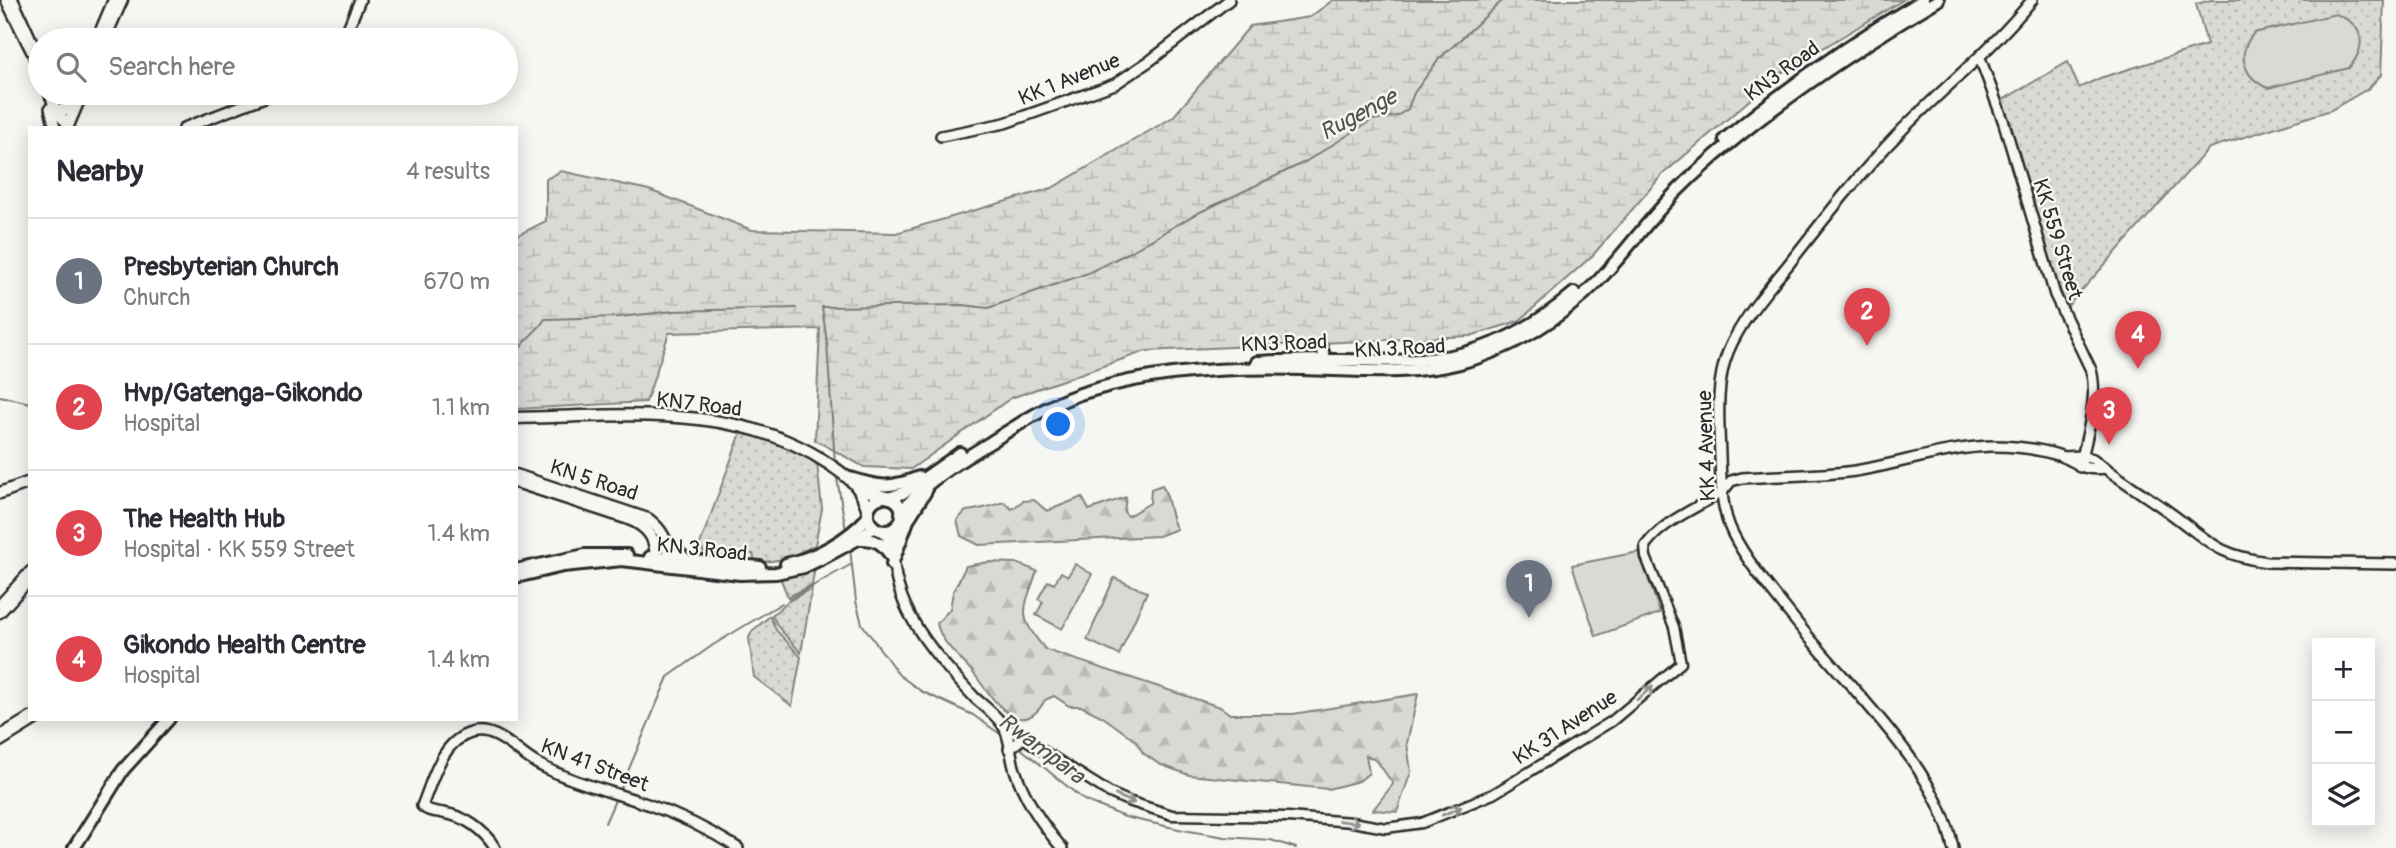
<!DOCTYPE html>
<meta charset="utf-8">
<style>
:root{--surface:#fff;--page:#f7f7f7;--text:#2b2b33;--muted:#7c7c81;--line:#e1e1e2;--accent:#2b2b2b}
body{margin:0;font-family:Pangolin,sans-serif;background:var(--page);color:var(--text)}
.controls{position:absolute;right:21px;bottom:21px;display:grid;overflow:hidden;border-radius:0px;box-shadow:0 4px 18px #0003}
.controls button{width:63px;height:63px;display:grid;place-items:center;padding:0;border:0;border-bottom:2px solid var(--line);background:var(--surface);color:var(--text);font:35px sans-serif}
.you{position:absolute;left:1059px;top:425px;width:24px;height:24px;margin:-18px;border:5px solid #fff;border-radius:50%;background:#1a73e8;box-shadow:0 0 0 10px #1a73e833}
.badge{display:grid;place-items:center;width:46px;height:46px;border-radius:50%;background:var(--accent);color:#fff;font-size:23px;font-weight:700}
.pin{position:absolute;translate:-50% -58px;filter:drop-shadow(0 2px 4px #0008)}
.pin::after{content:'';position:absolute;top:37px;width:24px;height:21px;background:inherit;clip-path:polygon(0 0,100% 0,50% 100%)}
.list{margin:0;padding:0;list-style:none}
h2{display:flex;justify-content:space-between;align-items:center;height:91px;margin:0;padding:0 28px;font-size:30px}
h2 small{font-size:23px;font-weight:400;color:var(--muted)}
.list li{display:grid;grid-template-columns:46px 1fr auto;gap:21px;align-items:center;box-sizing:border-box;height:126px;padding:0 28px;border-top:2px solid var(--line)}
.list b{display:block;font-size:26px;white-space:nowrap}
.list p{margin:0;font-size:23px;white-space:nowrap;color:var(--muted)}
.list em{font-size:23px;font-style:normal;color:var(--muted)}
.icon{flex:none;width:38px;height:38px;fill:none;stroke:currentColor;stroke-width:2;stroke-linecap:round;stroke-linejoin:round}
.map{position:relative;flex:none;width:2396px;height:848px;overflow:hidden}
.search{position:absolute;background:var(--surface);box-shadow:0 4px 18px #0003;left:28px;top:28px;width:490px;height:77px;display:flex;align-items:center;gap:18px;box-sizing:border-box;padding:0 24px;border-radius:38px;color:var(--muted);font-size:26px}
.panel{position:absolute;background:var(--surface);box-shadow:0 4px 18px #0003;left:28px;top:126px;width:490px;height:595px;border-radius:0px}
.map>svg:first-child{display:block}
</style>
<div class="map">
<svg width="2396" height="848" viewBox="0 0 2396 848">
<defs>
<pattern id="grass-dots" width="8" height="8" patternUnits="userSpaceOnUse" patternTransform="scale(1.75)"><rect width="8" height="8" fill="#d9d9d5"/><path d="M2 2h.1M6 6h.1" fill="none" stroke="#babab7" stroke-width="1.8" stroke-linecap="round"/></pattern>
<pattern id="forest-firs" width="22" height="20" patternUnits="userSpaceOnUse" patternTransform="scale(1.75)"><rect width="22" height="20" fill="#d9d9d5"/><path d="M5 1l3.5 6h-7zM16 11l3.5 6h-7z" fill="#babab7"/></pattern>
<pattern id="wetland-marsh" width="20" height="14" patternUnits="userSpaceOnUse" patternTransform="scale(1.75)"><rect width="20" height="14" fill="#d9d9d5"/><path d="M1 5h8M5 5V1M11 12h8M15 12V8" fill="none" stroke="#babab7"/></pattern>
</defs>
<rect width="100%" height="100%" fill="#f6f6f2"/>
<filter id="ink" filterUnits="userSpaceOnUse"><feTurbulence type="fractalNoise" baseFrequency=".0143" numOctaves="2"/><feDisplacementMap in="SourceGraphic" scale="14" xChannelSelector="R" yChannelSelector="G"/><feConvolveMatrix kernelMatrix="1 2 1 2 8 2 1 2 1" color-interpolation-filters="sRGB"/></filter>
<g filter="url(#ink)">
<g fill="url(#grass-dots)" stroke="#828280" stroke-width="2">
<polygon points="2211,0 2384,0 2381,75 2369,88 2331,110 2209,148 2067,307 2049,264 2001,101 2068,62 2079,88 2100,78 2207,45 2196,4"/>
<path d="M 742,430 L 804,452 L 817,463 L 822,509 L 815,545 C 793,557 780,562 755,562 L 753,554 L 704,552 L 699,547 Z"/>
<polygon points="815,566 812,585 788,597 779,575 801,574"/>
<polygon points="812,588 801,653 778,627 772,615 787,602"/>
<polygon points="770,616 776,630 801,657 792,706 754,677 749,638 752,631"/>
</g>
<g fill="url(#forest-firs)" stroke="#828280" stroke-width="2">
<path d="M 1162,485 C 1171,499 1168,516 1177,529 L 1159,536 L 979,545 L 961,536 L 957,520 L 966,511 C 978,510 992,506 1004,502 L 1012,509 L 1023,501 L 1034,500 L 1047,511 L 1082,497 L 1089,510 L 1126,497 L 1124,512 L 1128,516 L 1150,503 L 1151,489 Z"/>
<path d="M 989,562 L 1016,563 L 1037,571 C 1023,611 1016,616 1046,650 L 1220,707 L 1230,714 L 1293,714 L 1418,694 L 1407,743 L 1411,772 L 1397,812 L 1373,810 L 1393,784 L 1377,761 L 1366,755 L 1369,773 L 1359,781 L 1328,789 L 1189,775 L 1159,764 L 1143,753 L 1136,741 L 1103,717 L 1081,706 L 1069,706 L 1054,696 L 1045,700 C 1021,744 992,698 975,675 C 962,658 941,645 937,623 L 950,609 L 953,592 L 966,566 Z"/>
</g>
<polygon fill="url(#wetland-marsh)" stroke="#828280" stroke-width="2" points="1333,0 1903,0 1780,74 1662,175 1593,255 1519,321 1470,336 1146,351 1011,398 911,469 864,467 815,440 820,329 669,333 646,402 516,409 516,236 546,221 546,179 561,171 649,190 752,230 896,233 1052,188 1173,117 1250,26 1310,17"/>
<g fill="#d9d9d5" stroke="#828280" stroke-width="2">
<path d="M 2336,14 C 2364,25 2368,45 2349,68 L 2268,88 C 2244,78 2235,54 2254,33 Z"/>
<polygon points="1639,552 1660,613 1596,636 1572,565"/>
<polygon points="1075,564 1092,574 1062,629 1036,615 1043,602 1038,599 1048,581 1054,584 1061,572 1068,576"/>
<polygon points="1114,578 1147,592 1119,655 1087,640"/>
</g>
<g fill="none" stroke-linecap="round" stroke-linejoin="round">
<g stroke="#7a7a78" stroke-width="2">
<path d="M 516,350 L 519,350 C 525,338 538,331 545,319 L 619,317 L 674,311 L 796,308"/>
<polyline points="0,396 30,403"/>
<polyline points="835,464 827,343 822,307 963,305 988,308 1088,273 1132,251 1194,215 1305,162 1372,120 1397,116 1408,109 1414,93 1439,59 1503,0"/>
<polyline points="836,473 846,530"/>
<polyline points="850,549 856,601 862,624 899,675 921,691 973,715 1003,736"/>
<polyline points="789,599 852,564"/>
<polyline points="1019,747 1084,800 1125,817 1183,830 1225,837 1271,840 1296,848"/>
<polyline points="620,790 668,677 713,645 782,603"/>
<polyline points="605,823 616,798"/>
</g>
<g stroke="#2b2b2b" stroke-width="13">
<g id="tertiary">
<polyline points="0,604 30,571"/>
<polyline points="0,613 30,580"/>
<path d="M 1004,726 L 1110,793 L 1128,801 L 1172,815 L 1288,817 L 1352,822 L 1386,828 L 1422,823 L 1493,794 L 1513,782 L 1612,721 L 1681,663 L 1674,627 L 1646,557 L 1645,546 C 1664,520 1696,509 1722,492"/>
<polyline points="0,735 30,717"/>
<polyline points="0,742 37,719"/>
</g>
</g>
<g stroke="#2b2b2b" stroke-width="14">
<g id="secondary">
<polyline points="6,0 33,54 40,78"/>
<polyline points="13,0 35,48"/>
<polyline points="343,40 360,0"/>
<path d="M 1980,58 L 2004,123 L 2055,295 L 2091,370 C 2099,400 2086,437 2080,467"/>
<polyline points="49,93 58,114 69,125"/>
<polyline points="50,108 55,128"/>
<polyline points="184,128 275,93"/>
<polyline points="941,136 1005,123 1115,84 1151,60 1229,0"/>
<path d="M 2063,457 L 2082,456 L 2093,459 C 2119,479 2147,496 2173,515 C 2211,543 2218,555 2267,562 L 2396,564"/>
<path d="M 1722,492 L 1731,481 L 1742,478 C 1779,475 1818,476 1855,471 C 1900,464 1946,447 1992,446 C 2014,446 2040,449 2061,456 C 2082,464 2081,471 2106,468"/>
<path d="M 896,526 C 881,597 930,650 975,698 C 984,706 995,714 1002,724 C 1011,735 1010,757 1015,770 C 1024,797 1043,826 1062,848"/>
<polyline points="884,531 892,547"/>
<polyline points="1009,749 1023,738"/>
<path d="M 495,848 C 484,830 465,816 443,813 C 434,811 429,812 422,806 C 432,782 441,741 471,733 C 497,726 516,752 536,763 C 570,782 610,791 647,804 C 679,815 709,830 738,848"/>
<path d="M 1953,848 C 1938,767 1848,687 1798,624 C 1777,597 1748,564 1733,534 C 1721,511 1721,482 1720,456 C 1719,422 1715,384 1728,352 C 1741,320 1767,291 1788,265 C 1824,219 1860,173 1901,131 C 1944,87 1993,49 2032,0"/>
</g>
</g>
<g stroke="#2b2b2b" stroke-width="15">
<g id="primary">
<polyline points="97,40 114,0"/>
<polyline points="104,40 122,0"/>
<polyline points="56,110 69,110"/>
<polyline points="67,128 82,93"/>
<path d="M 516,418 C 620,416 739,402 829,464 C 851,479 860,485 868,511"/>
<path d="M 516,475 L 648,519 C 664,531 671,545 667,565"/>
<path d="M 516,482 L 626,518 C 649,526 658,540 655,564"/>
<polyline points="860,488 885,497"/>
<polyline points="0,493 30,482"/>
</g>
</g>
<g stroke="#2b2b2b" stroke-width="16">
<g id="trunk">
<path d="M 1725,139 C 1787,87 1853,41 1923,0"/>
<polyline points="1321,347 1326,360"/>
<path d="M 1257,362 C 1281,361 1304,360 1327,360 C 1369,359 1410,364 1451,356 C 1497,347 1539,323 1574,293"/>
<path d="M 850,478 C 879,487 890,489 919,477"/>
<circle cx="885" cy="514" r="17"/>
<polyline points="889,498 903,493 960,453"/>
<path d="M 901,513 C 923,482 959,462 991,442 C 1023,421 1056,400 1093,390 C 1160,370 1234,367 1303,369 C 1354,370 1411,376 1460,363 C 1512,349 1561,319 1599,280 C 1627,251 1650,217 1679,189 C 1751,118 1851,52 1938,0"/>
<path d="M 858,539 C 876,538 883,543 892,558"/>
<polyline points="667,543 686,559"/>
<polyline points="650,557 760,567"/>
<path d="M 786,564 C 817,557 847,540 868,517"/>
<polyline points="892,564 909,518 926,491"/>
<polyline points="516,570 585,555 627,555"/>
<polyline points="516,577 563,566 622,560 740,574 776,573 804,567 825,557 858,539 874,527"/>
<polyline points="74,848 123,770 169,719"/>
</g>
</g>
<use href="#tertiary" stroke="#f6f6f2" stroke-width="8"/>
<use href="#secondary" stroke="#f6f6f2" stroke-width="9"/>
<use href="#primary" stroke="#f6f6f2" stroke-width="10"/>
<use href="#trunk" stroke="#f6f6f2" stroke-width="10"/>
</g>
<defs><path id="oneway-shaft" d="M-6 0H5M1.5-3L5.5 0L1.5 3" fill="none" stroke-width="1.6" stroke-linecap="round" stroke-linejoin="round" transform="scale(1.75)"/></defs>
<g stroke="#90908e">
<use href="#oneway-shaft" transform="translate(1645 693) rotate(-40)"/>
<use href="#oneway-shaft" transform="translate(1125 799) rotate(23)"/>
<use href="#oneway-shaft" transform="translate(1452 811) rotate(-23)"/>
<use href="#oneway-shaft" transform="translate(1349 822) rotate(7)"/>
</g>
</g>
<g text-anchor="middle" stroke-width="5" stroke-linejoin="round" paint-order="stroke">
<g font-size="21" fill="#2b2b2b" stroke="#f6f6f2">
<text transform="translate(1782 71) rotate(-36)" y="7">KN3 Road</text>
<text transform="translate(1069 79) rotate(-22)" y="7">KK 1 Avenue</text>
<text transform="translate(2058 239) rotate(73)" y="7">KK 559 Street</text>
<text transform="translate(1284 343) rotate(-2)" y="7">KN3 Road</text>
<text transform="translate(1400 348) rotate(-3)" y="7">KN 3 Road</text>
<text transform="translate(699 404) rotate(7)" y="7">KN7 Road</text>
<text transform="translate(1706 446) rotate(-92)" y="7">KK 4 Avenue</text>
<text transform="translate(594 480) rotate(18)" y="7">KN 5 Road</text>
<text transform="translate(702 549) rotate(6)" y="7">KN 3 Road</text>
<text transform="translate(1565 727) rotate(-33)" y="7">KK 31 Avenue</text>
<text transform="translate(595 765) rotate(21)" y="7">KN 41 Street</text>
</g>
<g font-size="23" font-style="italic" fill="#525251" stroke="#f6f6f2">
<text transform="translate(1358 114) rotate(-28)" y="8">Rugenge</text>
<text transform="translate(1042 748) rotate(37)" y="8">Rwampara</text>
</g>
</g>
</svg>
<div class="controls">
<button>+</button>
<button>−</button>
<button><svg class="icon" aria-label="layers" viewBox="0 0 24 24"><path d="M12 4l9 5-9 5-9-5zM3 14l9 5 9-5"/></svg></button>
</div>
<div class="you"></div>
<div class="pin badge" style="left:1529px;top:618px;background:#6b7280">1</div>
<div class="pin badge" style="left:1867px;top:346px;background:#e0444e">2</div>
<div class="pin badge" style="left:2109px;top:445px;background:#e0444e">3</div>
<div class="pin badge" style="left:2138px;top:369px;background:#e0444e">4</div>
<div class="search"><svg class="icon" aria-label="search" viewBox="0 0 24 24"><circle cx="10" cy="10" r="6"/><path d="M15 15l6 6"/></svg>Search here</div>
<section class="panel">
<h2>Nearby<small>4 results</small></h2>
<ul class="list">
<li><span class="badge" style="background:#6b7280">1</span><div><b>Presbyterian Church</b><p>Church</p></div><em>670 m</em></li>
<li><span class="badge" style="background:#e0444e">2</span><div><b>Hvp/Gatenga-Gikondo</b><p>Hospital</p></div><em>1.1 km</em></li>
<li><span class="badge" style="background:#e0444e">3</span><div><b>The Health Hub</b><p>Hospital · KK 559 Street</p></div><em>1.4 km</em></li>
<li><span class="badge" style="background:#e0444e">4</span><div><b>Gikondo Health Centre</b><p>Hospital</p></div><em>1.4 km</em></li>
</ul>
</section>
</div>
